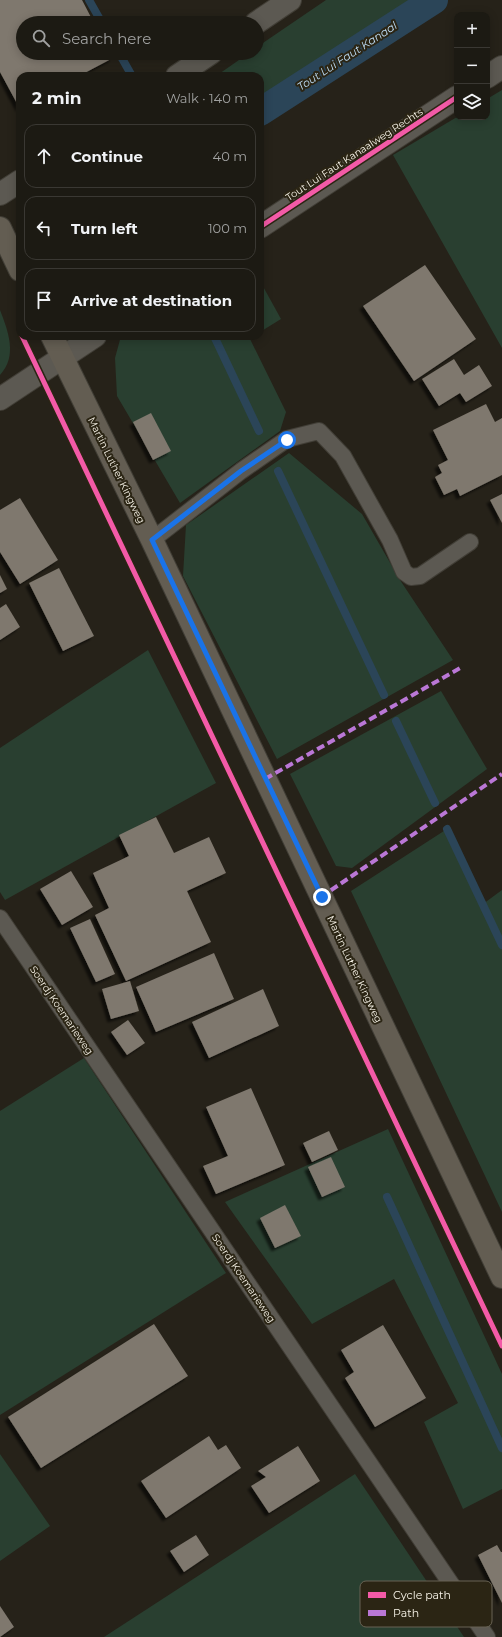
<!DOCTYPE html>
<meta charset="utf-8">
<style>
:root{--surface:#1c1a13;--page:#292721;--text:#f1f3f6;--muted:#a0a1a0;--line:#3a3833}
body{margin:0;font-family:Montserrat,sans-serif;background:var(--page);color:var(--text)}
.controls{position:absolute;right:12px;top:12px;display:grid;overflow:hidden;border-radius:8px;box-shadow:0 2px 10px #0003}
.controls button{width:36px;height:36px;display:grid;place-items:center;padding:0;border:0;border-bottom:1px solid var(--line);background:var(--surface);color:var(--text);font:20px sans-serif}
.stop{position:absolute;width:12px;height:12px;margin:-9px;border:3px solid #1a73e8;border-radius:50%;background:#fff}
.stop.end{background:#1a73e8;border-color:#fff;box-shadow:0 1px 4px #0008}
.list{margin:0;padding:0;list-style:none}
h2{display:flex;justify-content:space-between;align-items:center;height:52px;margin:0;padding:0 16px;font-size:17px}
h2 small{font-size:13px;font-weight:400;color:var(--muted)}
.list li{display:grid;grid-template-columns:26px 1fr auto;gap:12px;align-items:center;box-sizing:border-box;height:64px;margin:0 8px 8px;padding:0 8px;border:1px solid var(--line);border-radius:12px}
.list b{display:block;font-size:15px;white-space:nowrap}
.list em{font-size:13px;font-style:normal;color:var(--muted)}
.icon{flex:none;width:22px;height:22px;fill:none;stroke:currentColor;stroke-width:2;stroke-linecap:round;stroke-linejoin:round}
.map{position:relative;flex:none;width:502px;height:1637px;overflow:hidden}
.search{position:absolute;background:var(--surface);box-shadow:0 2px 10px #0003;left:16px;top:16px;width:248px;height:44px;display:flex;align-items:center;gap:10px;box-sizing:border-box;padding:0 14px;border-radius:22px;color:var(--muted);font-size:15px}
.panel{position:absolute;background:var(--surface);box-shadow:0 2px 10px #0003;left:16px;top:72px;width:248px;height:268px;border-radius:12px}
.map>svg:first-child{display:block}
</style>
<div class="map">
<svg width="502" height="1637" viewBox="0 0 502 1637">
<defs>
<filter id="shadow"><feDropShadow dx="-3.5" dy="3.5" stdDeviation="1" flood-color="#0009"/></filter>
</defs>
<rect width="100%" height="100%" fill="#262219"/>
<g fill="#293f30">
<polygon points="326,0 434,0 260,112 260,76 216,76 249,53 257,53 257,47"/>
<polygon points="502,90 502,348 393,155 457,117 487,117 487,99"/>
<polygon points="260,281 281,319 260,332"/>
<path d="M 0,310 C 8,331 18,356 0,375 Z"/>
<polygon points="121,336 254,336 250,339 286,412 280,431 180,503 117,396 115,358"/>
<polygon points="289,453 362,514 400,580 453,660 277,759 183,576 186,525"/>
<polygon points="148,650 216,783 5,900 0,892 0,748"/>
<polygon points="441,691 487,769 352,868 336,866 290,774"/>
<polygon points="447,829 483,904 502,890 502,1212 351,891"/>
<polygon points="84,1058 226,1273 0,1415 0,1111"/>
<polygon points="388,1129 502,1374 502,1489 463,1509 424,1422 458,1403 394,1279 312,1324 225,1202"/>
<polygon points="0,1454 50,1526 0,1561"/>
<polygon points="355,1474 464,1637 104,1637"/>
</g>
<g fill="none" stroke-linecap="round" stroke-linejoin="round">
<g stroke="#2b4558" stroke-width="8">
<polyline points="89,0 102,23"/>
<polyline points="119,53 132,76"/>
<polyline points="214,336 259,431"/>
<polyline points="278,471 384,695"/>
<polyline points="396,721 435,803"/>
<polyline points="447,829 502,945"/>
<polyline points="387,1197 502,1448"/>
</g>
<polyline stroke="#2b4558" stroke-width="28" points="260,112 434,0"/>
</g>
<g fill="#7f786e" filter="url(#shadow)">
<polygon points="0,0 82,0 94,23 23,23 23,53 110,53 113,58 79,76 20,76 20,109 0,72"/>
<polygon points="425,265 476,339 414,381 363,306"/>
<polygon points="454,359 464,375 479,365 492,386 466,402 460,393 439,406 422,379"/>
<polygon points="486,404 495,422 502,418 502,475 460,496 457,489 444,495 435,477 442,473 438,465 448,460 433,430"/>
<polygon points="151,413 171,451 153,460 133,422"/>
<polygon points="502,494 502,523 490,500"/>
<polygon points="20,498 58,560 20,584 0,552 0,510"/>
<polygon points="59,568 94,636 63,651 29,583"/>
<polygon points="0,575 7,589 0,593"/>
<polygon points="6,604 20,627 0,640 0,608"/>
<polygon points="156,817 174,853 209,837 226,873 187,891 211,942 126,981 95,915 109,908 93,873 129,856 119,835"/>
<polygon points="71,871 93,907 62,925 40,889"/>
<polygon points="90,919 115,974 96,982 70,928"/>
<polygon points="214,953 234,999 156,1032 136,987"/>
<polygon points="130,981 139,1011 111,1019 102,989"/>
<polygon points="263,989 279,1026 209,1058 192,1022"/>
<polygon points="128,1020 145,1043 127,1055 111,1032"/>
<polygon points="251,1088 285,1165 216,1194 203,1166 228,1156 206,1107"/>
<polygon points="329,1131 338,1150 312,1162 303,1143"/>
<polygon points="331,1157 345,1187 322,1197 308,1167"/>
<polygon points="285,1205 301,1236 275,1248 260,1218"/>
<polygon points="154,1324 188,1376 41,1468 8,1417"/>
<polygon points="383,1325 426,1398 375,1427 345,1378 354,1372 341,1350"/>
<polygon points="209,1436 218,1450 226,1445 241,1468 166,1518 141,1481"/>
<polygon points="298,1446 320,1481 269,1513 251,1486 266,1477 258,1471"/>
<polygon points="196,1535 209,1555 184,1572 170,1551"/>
<polygon points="497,1545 501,1552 502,1552 502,1603 478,1555"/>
<polygon points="0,1606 14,1627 0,1637"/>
</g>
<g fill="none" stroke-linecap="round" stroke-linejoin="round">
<g stroke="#413e36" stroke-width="18">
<g id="service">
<polyline points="152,540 241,471 287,439 319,431 343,456 390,540 404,572 411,577 420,576 470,542"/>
<polyline points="0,918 487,1637"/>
</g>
</g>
<g stroke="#413e36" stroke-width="24">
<g id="minor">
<polyline points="256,23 290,0"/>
<polyline points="177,76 211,53"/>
<polyline points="0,194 20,181"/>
</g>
</g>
<g stroke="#413e36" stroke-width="24">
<g id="tertiary">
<polyline points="487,77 502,67"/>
<polyline points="260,227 457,97"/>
<polyline points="0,399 95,336"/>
</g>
</g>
<g stroke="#413e36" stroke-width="24">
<g id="primary">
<polyline points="0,228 20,270"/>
<polyline points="52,336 152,540 502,1277"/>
</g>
</g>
<use href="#service" stroke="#5c5952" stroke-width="16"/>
<use href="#minor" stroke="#5c5952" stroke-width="22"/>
<use href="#tertiary" stroke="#5c5952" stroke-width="22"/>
<use href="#primary" stroke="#635d52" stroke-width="22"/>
<g stroke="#ba77d6" stroke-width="4" stroke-dasharray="8 4" stroke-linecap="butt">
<polyline points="265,779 462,667"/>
<polyline points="321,897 502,774"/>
</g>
<g stroke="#2b2514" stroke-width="8">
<g id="cycleway">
<polyline points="260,227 457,97"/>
<polyline points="22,336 502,1346"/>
</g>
</g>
<use href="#cycleway" stroke="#f35aa7" stroke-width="5"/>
</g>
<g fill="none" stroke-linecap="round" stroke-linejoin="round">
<polyline stroke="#1a73e8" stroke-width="5" points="287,440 241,471 152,540 322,897"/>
</g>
<g text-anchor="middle" stroke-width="4" stroke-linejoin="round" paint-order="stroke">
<g font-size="10" fill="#f9f5ea" stroke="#2b2514">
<text transform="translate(354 154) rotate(-33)" y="4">Tout Lui Faut Kanaalweg Rechts</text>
<text transform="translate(117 470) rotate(64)" y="4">Martin Luther Kingweg</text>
<text transform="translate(355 969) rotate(65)" y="4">Martin Luther Kingweg</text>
<text transform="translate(62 1010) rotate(56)" y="4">Soerdj Koemarieweg</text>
<text transform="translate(244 1278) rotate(56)" y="4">Soerdj Koemarieweg</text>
</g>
<g font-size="11" font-style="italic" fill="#beddf6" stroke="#2b2514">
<text transform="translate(347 56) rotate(-33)" y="4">Tout Lui Faut Kanaal</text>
</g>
</g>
<rect x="360" y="1581" width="132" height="46" rx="6" fill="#2b2514" stroke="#696354" stroke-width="1"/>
<rect x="368" y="1592" width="18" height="6" fill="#f35aa7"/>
<rect x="368" y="1610" width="18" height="6" fill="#ba77d6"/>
<g font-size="11" fill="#f9f5ea">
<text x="393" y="1599">Cycle path</text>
<text x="393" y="1617">Path</text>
</g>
</svg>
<div class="controls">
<button>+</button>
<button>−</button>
<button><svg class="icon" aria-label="layers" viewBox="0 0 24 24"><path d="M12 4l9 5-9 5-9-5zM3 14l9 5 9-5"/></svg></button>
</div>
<div class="stop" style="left:287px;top:440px"></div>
<div class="stop end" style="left:322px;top:897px"></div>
<div class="search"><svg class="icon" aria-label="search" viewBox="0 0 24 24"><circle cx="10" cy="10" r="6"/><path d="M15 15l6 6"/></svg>Search here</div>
<section class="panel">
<h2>2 min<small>Walk · 140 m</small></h2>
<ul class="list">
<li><svg class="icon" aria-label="ahead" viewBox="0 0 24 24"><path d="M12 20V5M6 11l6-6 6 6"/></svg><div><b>Continue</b></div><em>40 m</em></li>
<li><svg class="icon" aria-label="left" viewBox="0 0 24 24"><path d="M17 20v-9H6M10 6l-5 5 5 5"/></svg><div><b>Turn left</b></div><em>100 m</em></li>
<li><svg class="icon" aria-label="arrive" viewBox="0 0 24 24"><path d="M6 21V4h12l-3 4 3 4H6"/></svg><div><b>Arrive at destination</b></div></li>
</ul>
</section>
</div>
